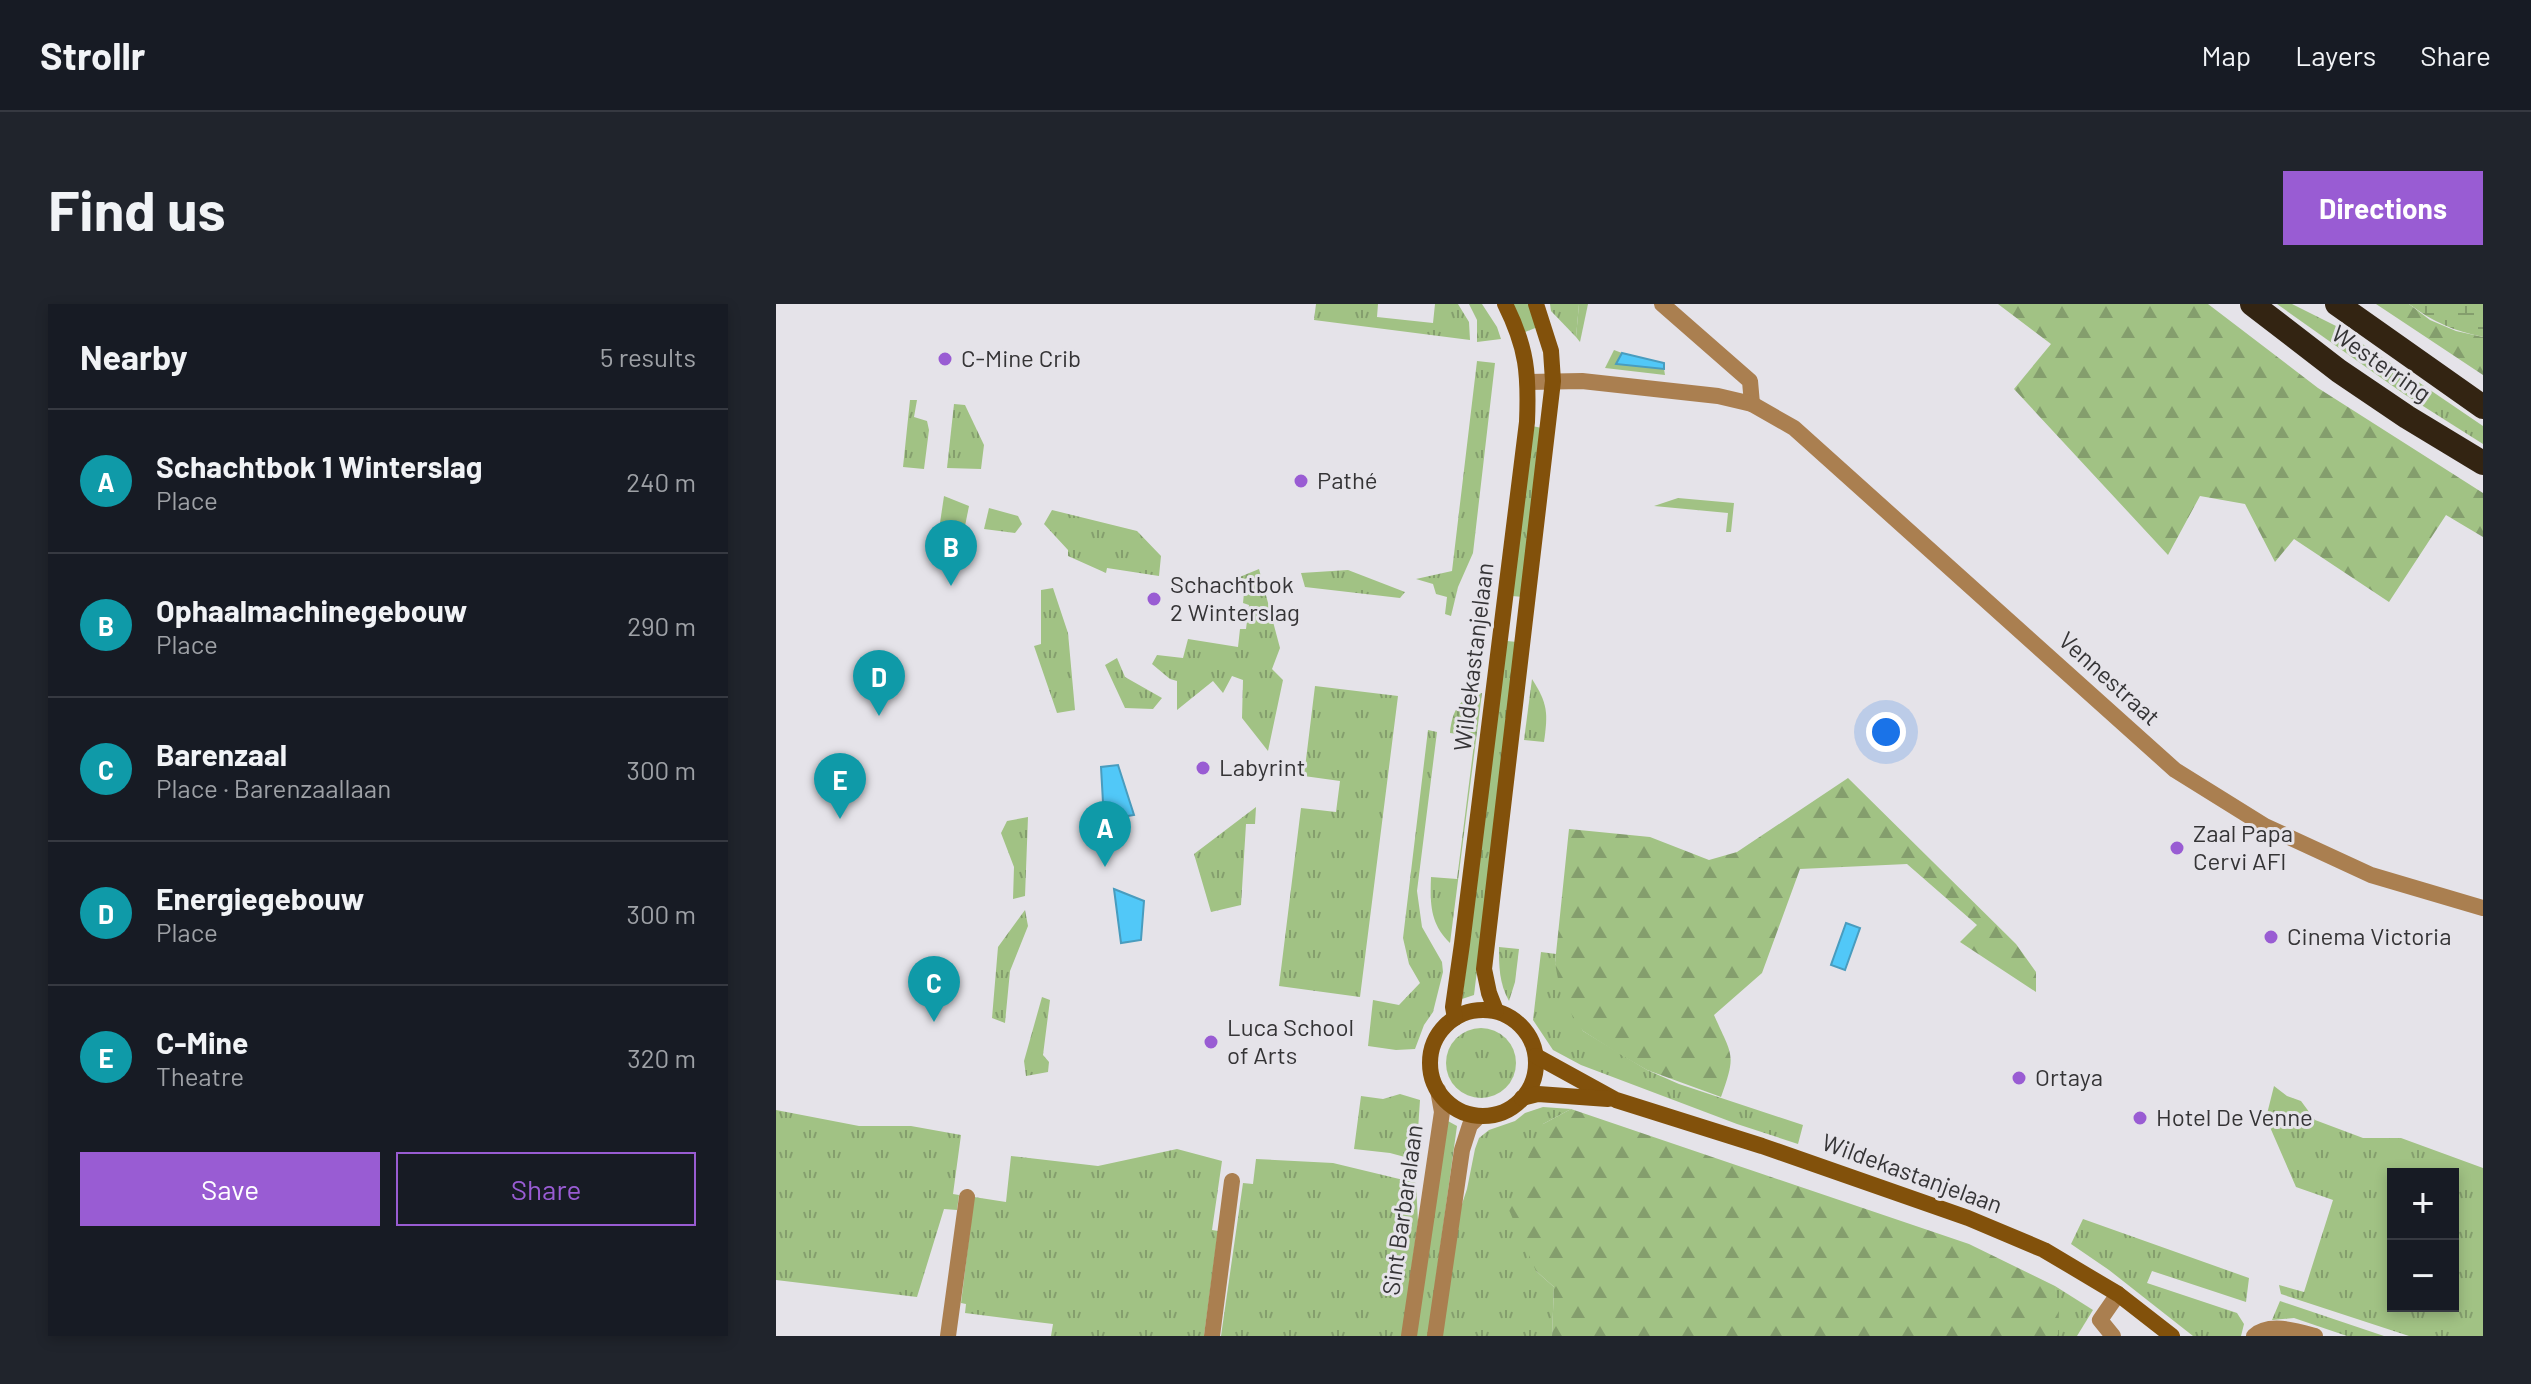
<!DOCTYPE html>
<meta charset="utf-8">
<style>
:root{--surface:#171b24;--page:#20242c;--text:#f1f3f6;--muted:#9ea1a6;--line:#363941;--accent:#995cd3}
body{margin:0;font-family:Barlow,sans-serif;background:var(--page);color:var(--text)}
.controls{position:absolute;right:24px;bottom:24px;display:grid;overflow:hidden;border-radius:0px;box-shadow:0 4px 12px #0003}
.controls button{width:72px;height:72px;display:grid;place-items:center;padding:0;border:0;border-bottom:2px solid var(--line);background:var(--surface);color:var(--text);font:40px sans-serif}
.you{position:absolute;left:1110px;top:428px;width:28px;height:28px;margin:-20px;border:6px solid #fff;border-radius:50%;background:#1a73e8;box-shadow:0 0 0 12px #1a73e833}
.badge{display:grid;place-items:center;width:52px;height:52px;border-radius:50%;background:var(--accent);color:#fff;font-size:26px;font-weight:700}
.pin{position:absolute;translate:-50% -66px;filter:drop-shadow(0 2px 4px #0008)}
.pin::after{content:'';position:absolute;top:42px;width:28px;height:24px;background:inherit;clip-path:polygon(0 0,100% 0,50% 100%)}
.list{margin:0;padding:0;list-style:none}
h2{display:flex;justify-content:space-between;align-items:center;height:104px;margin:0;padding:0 32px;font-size:34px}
h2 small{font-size:26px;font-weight:400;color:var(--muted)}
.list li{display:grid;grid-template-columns:52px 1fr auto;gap:24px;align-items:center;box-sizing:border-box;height:144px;padding:0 32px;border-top:2px solid var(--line)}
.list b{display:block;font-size:30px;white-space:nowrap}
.list p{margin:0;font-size:26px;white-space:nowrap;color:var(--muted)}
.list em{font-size:26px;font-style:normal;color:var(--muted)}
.actions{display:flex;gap:16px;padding:24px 32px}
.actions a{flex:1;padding:18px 0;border:2px solid var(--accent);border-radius:0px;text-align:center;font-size:28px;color:var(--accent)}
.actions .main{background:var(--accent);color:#fff}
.map{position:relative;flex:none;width:1707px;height:1032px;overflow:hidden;border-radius:0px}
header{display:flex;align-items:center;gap:48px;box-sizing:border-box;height:112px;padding:0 40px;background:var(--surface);border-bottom:2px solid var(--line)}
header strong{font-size:38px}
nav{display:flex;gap:44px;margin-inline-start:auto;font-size:28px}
.intro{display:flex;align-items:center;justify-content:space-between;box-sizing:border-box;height:192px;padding:0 48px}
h1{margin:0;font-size:56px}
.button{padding:20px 36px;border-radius:0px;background:var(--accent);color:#fff;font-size:28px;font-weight:700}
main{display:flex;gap:48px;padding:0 48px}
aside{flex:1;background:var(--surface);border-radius:0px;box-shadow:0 4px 12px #0003}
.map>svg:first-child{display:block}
</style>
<header>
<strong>Strollr</strong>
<nav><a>Map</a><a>Layers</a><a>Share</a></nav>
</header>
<div class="intro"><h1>Find us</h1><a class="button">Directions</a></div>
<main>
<aside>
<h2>Nearby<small>5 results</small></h2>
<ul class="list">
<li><span class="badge" style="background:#0f9aa8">A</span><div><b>Schachtbok 1 Winterslag</b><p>Place</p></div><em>240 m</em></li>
<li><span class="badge" style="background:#0f9aa8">B</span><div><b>Ophaalmachinegebouw</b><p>Place</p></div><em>290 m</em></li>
<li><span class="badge" style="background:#0f9aa8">C</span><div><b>Barenzaal</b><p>Place · Barenzaallaan</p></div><em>300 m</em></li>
<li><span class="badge" style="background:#0f9aa8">D</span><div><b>Energiegebouw</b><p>Place</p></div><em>300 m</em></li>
<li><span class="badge" style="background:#0f9aa8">E</span><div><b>C-Mine</b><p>Theatre</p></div><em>320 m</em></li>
</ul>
<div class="actions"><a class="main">Save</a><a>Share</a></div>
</aside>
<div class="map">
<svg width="1707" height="1032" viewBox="0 0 1707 1032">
<defs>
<pattern id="grass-tufts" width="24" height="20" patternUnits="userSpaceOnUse" patternTransform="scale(2)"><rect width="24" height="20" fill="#a1c284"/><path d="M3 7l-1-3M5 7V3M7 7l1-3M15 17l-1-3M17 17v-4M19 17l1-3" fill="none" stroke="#849e6d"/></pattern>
<pattern id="forest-firs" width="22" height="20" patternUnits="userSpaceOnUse" patternTransform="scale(2)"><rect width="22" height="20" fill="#a1c284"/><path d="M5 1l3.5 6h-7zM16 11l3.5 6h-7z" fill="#849e6d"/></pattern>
<pattern id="wetland-marsh" width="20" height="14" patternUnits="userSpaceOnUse" patternTransform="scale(2)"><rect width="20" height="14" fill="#a1c284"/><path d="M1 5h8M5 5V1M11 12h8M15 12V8" fill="none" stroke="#849e6d"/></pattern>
</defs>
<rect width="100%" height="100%" fill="#e5e3e9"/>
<g fill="url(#grass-tufts)" fill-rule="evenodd">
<polygon points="540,0 602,0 601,13 657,19 659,0 682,0 693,18 694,36 538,16"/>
<polygon points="693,0 706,0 721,23 725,35 701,38 701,16"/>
<polygon points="737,0 753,0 762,23 749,28"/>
<polygon points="774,0 803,0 800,33 775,7"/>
<polygon points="1501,0 1516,0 1560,22 1707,122 1707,140 1628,90"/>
<polygon points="701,57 719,59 697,249 682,283 675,312 669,310 671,293 660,290 657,280 640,275 676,267"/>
<polygon points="134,96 141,96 138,113 151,117 153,126 148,165 127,163"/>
<polygon points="178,100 189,101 208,141 205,165 171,164"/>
<polygon points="756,122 766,124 747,293 736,292"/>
<polygon points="168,192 193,202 189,222 164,219"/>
<polygon points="902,194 958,199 955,228 950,228 952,209 878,202"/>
<polygon points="213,204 242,212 246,220 239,229 208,225"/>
<polygon points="276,206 361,227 385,252 383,272 331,264 330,269 292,252 292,246 268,220"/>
<polygon points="483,265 504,344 496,365 507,376 492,447 466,414 467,376 456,372 447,389 437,377 401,406 401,377 394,375 376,360 381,351 407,354 412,335 462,343 464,325 470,325 473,301 467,299 469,279 454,277"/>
<polygon points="572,266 629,288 624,294 529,283 525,269"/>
<polygon points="277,284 292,329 299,406 281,409 258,342 265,340 265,286"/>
<polygon points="731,337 741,338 698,691 686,695"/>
<polygon points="341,354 349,373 386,394 377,405 349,404 329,361"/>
<path d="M 756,375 C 772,400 772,409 768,438 L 748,436 Z"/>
<polygon points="539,382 622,392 584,693 503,682 525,504 560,508 564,477 528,472"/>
<path d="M 706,389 L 674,639 C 654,620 654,599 655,573 L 681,575 L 699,432 L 674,429 C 676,408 683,392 706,389 Z"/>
<polygon points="652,426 661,428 641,587 646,623 666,658 667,668 657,708 648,721 639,745 620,746 592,742 597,696 623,701 644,679 633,660 627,634"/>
<polygon points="480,503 479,520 470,520 465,601 435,608 418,550"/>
<polygon points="252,513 249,592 237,595 238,563 225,529 231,517"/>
<polygon points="249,606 252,622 234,667 229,719 216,714 222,643"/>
<path d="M 723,643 L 743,645 L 739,678 L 733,697 C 723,679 723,662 723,643 Z"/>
<polygon points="765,648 780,650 779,659 807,727 871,766 903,780 1027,821 1022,840 961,820 805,761 777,746 757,716"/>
<polygon points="266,693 274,696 267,751 273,758 272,768 250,772 248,757"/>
<circle cx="705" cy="759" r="35"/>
<path d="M 1498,782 L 1511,792 L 1525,797 L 1539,816 L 1587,834 L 1625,834 L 1707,864 L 1707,1032 L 1633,1032 L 1505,990 L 1503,981 L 1528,988 L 1557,896 L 1520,883 L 1490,814 ZM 1617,870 L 1677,870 L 1677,1002 L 1617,1002 Z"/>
<polygon points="624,790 644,796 640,856 614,849 578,845 585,792 607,795"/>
<polygon points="767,803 795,805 767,820 760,967 778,983 776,1032 664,1032 678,924 691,885 699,845 703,834 713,826 739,817 749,809"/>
<polygon points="0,806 83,822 135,822 185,831 177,890 183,891 181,906 168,905 141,993 0,976"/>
<polygon points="670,816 681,822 652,1032 640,1032"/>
<polygon points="401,845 446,857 436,926 442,927 428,1032 275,1032 277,1020 189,1009 190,1000 185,999 198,893 230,898 235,852 322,862"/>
<polygon points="480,855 557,859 640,879 642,918 626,1032 445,1032 467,879 477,880"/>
<polygon points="1307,915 1473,974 1470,998 1376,967 1371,979 1461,1009 1468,1020 1465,1032 1417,1032 1333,966 1295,940"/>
<polygon points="1279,982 1317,1006 1301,1032 1281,1032"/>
<polygon points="1504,997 1608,1032 1571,1032 1518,1014 1496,1016"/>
</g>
<g fill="url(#forest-firs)">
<polygon points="1222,0 1432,0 1542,84 1707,189 1707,233 1670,211 1613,298 1518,235 1499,258 1469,200 1424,192 1392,251 1238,85 1275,40"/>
<polygon points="1600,0 1633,0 1654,16 1680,27 1707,33 1707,71"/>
<path d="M 1072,474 L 1240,640 L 1260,668 L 1260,688 L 1184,638 L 1201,621 L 1131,560 L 1024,565 L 986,669 L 938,711 C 956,752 961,749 945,793 L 871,766 L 840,748 L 807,727 L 786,696 L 779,659 L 793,525 L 874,533 L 933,556 L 961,548 Z"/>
<polygon points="795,805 1193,940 1279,982 1283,1007 1282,1030 1281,1032 776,1032 778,983 760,967 733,906 747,865 767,820"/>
</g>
<path fill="url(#wetland-marsh)" d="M 1633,0 L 1707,0 L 1707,33 C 1678,27 1657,18 1633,0 Z"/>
<g fill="#a1c284">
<polygon points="803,0 812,0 804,38 800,33"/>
<polygon points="838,46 846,49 841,60 888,65 889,71 829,64"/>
</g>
<g fill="#51c8f8" stroke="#499cbe" stroke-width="2">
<polygon points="846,49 888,59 888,65 840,60"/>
<polygon points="342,461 358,511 328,516 325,463"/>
<polygon points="338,585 368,597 365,636 345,639"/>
<polygon points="1070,619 1084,624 1069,666 1055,661"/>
</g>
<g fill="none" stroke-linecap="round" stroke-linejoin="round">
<g stroke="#aa7f50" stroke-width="16">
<polyline points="886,0 974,77 976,100"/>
<polyline points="752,78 806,77 942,92 976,100 1018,124 1399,466 1489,522 1595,571 1707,604"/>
<polyline points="172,1032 191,893"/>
<polyline points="436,1032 456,877"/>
<polyline points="633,1032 666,808 662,786"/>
<polyline points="659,1032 686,846 694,821 703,812"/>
<polyline points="1337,1032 1324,1016 1342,990"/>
<path d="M 1478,1032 C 1493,1018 1521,1027 1539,1032"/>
</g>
<g stroke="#82510b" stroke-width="16">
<circle cx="707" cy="759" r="53"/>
<polyline points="720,707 713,689 708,665 777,77 775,47 760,0"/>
<path d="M 679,714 L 677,703 L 686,640 L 751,118 C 753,70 751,44 729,0"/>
<polyline points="760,752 840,796 986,842 1192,914 1268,946 1342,990 1396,1032"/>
<polyline points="746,794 762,790 832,795"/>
</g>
<g stroke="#332412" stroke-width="24">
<polyline points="1476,0 1563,67 1631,113 1707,159"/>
<polyline points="1561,0 1707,103"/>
</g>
</g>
<g fill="#995cd3" stroke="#e5e3e9" stroke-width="3">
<circle cx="169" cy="55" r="8"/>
<circle cx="525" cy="177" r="8"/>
<circle cx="378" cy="295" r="8"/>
<circle cx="427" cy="464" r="8"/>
<circle cx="1401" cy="544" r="8"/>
<circle cx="1495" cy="633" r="8"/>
<circle cx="435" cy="738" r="8"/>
<circle cx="1243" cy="774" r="8"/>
<circle cx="1364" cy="814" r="8"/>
</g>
<g text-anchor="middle" stroke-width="6" stroke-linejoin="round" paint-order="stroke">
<g font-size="24" fill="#353436" stroke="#e5e3e9" text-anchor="start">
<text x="185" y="63">C-Mine Crib</text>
<text x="541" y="185">Pathé</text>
<text x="394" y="289">Schachtbok<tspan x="394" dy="28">2 Winterslag</tspan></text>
<text x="443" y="472">Labyrint</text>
<text x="1417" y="538">Zaal Papa<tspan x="1417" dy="28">Cervi AFI</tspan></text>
<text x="1511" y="641">Cinema Victoria</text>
<text x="451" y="732">Luca School<tspan x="451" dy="28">of Arts</tspan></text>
<text x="1259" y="782">Ortaya</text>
<text x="1380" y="822">Hotel De Venne</text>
</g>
<g font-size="24" fill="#353436" stroke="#e5e3e9">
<text transform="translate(1605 60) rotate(35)" y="8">Westerring</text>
<text transform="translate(698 353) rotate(-83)" y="8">Wildekastanjelaan</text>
<text transform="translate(1333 375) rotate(42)" y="8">Vennestraat</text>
<text transform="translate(1136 870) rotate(20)" y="8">Wildekastanjelaan</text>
<text transform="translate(627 906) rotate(-82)" y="8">Sint Barbaralaan</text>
</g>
</g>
</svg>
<div class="controls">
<button>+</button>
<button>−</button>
</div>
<div class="you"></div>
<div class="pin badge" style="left:329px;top:563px;background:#0f9aa8">A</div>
<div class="pin badge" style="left:175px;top:282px;background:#0f9aa8">B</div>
<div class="pin badge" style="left:158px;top:718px;background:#0f9aa8">C</div>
<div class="pin badge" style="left:103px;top:412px;background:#0f9aa8">D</div>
<div class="pin badge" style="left:64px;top:515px;background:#0f9aa8">E</div>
</div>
</main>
